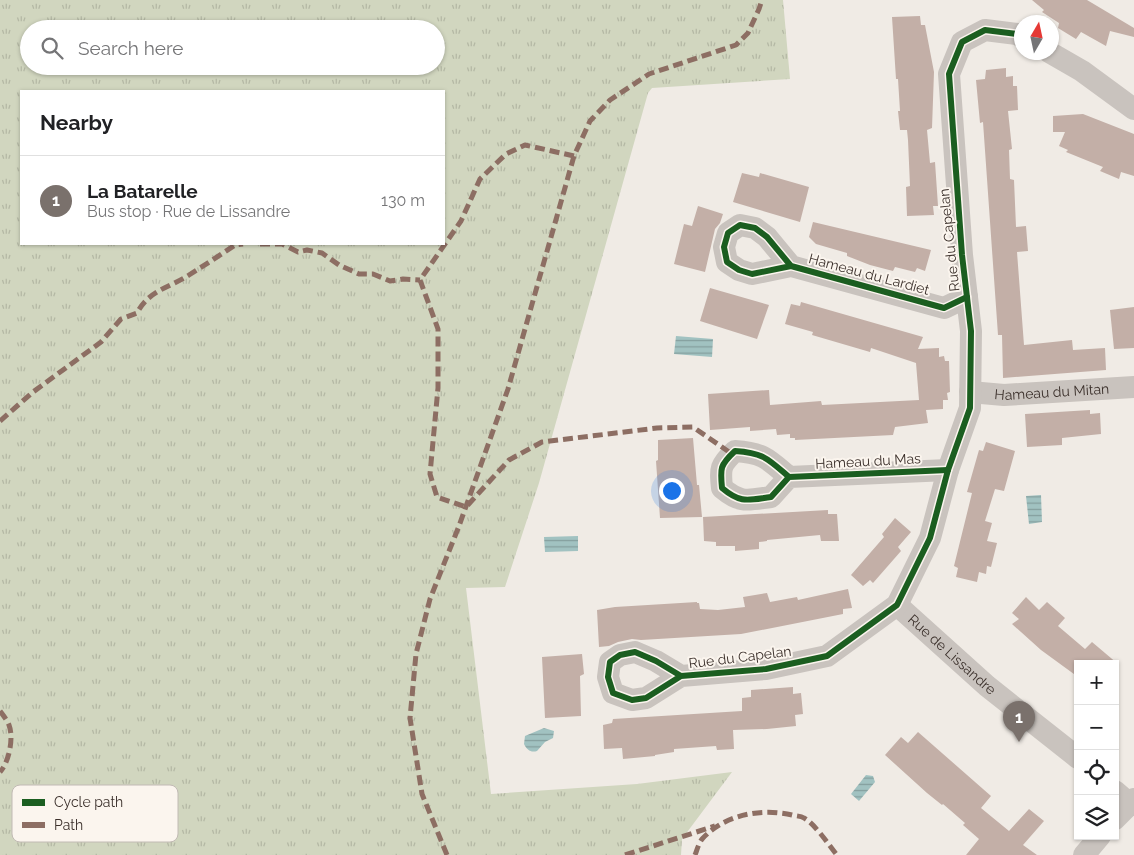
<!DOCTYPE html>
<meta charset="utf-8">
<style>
:root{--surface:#fff;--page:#f2f2f2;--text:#202124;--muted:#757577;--line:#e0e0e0;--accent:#7a716c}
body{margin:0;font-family:Raleway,sans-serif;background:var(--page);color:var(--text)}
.controls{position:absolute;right:15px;bottom:15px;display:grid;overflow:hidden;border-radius:0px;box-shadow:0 1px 4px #0004}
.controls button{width:45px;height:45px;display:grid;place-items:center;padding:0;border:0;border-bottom:1px solid var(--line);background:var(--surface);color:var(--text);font:25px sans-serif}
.compass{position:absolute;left:1014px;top:15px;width:45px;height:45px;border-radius:50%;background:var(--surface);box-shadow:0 1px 4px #0004;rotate:9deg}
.you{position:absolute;left:671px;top:490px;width:18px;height:18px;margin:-12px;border:4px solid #fff;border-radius:50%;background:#1a73e8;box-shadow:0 0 0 8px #1a73e833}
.badge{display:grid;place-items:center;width:32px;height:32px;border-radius:50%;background:var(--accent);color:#fff;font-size:16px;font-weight:700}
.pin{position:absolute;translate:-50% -41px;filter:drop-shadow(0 1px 2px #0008)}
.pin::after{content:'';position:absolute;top:26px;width:18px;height:15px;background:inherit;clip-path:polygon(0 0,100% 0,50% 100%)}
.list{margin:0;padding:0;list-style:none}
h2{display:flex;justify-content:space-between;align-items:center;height:65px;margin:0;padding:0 20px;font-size:21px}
h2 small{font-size:16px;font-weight:400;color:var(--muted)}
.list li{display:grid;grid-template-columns:32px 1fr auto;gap:15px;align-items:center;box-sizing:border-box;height:90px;padding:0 20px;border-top:1px solid var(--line)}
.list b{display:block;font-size:19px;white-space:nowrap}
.list p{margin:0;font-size:16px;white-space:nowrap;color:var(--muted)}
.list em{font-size:16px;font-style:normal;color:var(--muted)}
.icon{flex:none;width:28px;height:28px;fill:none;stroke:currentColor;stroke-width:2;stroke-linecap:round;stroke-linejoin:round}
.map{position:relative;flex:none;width:1134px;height:855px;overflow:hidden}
.search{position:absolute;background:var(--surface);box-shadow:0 1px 4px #0004;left:20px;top:20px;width:425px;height:55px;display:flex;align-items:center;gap:12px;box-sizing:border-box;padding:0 18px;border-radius:28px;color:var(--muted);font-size:19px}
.panel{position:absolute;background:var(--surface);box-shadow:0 1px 4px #0004;left:20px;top:90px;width:425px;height:155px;border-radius:0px}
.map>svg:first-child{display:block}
</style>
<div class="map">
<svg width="1134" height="855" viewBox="0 0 1134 855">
<defs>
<pattern id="grass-tufts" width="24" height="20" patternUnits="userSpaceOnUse" patternTransform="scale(1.25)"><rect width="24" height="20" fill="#d1d6bf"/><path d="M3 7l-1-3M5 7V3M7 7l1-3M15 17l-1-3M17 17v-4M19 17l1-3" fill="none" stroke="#b4b8a4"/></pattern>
<pattern id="water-rules" width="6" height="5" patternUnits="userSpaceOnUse" patternTransform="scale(1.25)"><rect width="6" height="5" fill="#a1c2c1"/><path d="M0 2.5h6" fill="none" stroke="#849e9d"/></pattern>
</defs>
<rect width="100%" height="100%" fill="#f0ebe5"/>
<path fill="url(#grass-tufts)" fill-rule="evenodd" d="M 0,0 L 783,0 L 790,79 L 652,88 L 648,93 L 539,483 L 505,587 L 466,588 L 491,794 L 637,784 L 732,772 L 682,839 L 681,855 L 0,855 ZM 29,29 L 436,29 L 436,66 L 29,66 ZM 21,91 L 444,91 L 444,244 L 21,244 Z"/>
<g fill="url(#water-rules)">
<polygon points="676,336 713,339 712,357 674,354"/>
<polygon points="1041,495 1042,522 1029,524 1026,496"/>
<polygon points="578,536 578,551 545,552 544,537"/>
<path d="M 544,728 L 554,731 L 553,738 L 545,742 L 537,751 C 531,753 527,750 524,744 L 525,736 Z"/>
<polygon points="866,775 873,776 875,782 859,801 851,794"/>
</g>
<g fill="#c3afa7">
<polygon points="1032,0 1087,0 1134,28 1134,37 1110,31 1106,46 1081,32 1076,39 1058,28 1059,23 1042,12 1044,10"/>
<polygon points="920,16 921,25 925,25 934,72 932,128 927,130 930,163 935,162 938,206 933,206 934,215 907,216 906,187 910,186 908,140 907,130 900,130 898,111 900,111 898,79 896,79 892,17"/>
<polygon points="1006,68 1006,77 1013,76 1013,86 1017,86 1018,110 1008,111 1012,149 1009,150 1010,179 1014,180 1016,227 1026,226 1028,251 1017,252 1024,345 1072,340 1073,350 1105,348 1106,370 1003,378 1002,335 998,335 983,122 980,123 976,80 985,79 986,70"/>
<polygon points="1083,114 1134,134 1134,176 1121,172 1119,179 1100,171 1103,167 1066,152 1068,150 1059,146 1065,132 1053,132 1053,116"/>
<polygon points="742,173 759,177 760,173 809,187 800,222 733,202"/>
<polygon points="698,206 723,214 720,223 715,229 705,272 674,264 684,224 692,226"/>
<polygon points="813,222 931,250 925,271 917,268 915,272 895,267 893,271 870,265 847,256 847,253 816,244 809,237"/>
<polygon points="710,288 769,305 757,339 700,321"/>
<polygon points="801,302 923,337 918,349 939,348 939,357 944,356 945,361 949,361 950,392 947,393 948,400 943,400 943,409 926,410 928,423 895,427 893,435 795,440 795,438 790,438 790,434 777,435 776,429 750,431 750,427 710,430 708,394 769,390 770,405 821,401 822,405 919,400 916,363 871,348 870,352 812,335 813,332 785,324 791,304 800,306"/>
<polygon points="1134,307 1134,348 1114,349 1110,310"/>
<polygon points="1090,410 1090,414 1100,413 1101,434 1062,438 1062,445 1027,447 1025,414"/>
<polygon points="693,438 697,485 699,485 702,517 660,518 656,461 658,460 658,440"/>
<polygon points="986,442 1015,451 1004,491 995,489 985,521 992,523 987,541 997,543 991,567 987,566 986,574 979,572 977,582 956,577 958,568 954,566 972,493 967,492 979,450 983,451"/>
<polygon points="828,510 828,514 837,514 839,541 821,541 820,535 767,540 767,541 759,542 759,549 735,551 735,546 716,546 716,542 704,541 703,517"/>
<polygon points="895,518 911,532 898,547 901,551 873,583 870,580 863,586 851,575 884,537 882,534"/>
<polygon points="848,589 852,608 843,609 843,614 741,634 641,640 632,639 618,642 609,646 599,647 597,610 615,607 697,602 697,603 699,603 700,609 718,610 745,607 743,597 767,593 770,602 797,597 798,600"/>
<polygon points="1026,597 1039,610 1047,602 1065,618 1058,626 1085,649 1092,642 1118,664 1078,664 1078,677 1041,650 1012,624 1019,619 1012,613"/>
<polygon points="582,654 584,674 580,676 581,716 545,718 542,657"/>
<polygon points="793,687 793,694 801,693 803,714 795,715 796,726 767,729 733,730 734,749 717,750 716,746 674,749 674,752 655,755 655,756 623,759 622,748 604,749 603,725 612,723 613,719 742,711 742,698 751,697 751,690"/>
<polygon points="918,732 991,796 981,808 1009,831 1029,809 1044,821 1023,845 1037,855 966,855 979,839 963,825 965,823 943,804 942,805 927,793 885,755 901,737 908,743"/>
</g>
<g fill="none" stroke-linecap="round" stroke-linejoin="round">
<g stroke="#c9c3be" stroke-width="22">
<polyline points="1049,52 1082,71 1134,109"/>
<polyline points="791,266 767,237 755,228 740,225 728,233 724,247 727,262 739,270 752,274 791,266 944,308 967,297"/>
<path id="s1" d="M 970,392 L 1004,395 L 1134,387"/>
<path d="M 789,477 C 768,459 764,453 735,451 C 720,465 720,468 722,488 C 741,504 748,500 771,497 L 789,477 L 948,470"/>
<path id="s2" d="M 897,605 L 987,686 L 1078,758"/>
<polyline points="681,676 646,698 632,700 613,693 608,677 610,662 620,655 635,652 656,661 681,676 766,669 827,656 897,605 930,538 948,470 970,408 971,331 962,255 949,74 962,42 985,30 1017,34 1022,37"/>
<polyline points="1115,791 1130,804 1134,799"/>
<polyline points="1115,819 1130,804"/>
<polyline points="1084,855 1100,836"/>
</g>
<g stroke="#8d6e63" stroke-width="5" stroke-dasharray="10 5" stroke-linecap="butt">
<polyline points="574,156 525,145 506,154 480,179 461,221 420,280 438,329 438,388 430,474 437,497 466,507 509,460 542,442 657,428 693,427 732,454"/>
<polyline points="260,244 282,244 298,252 307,250 322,253 339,265 359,274 373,274 390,281 403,279 420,280"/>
<path d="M 0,421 L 33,392 L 101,342 L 121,319 L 137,313 C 149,290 169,288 189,275 C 205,265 220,255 235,245 L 243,244"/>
<path d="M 0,711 C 3,715 7,720 9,725 C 14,738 9,762 0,772"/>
<polyline points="447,855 422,794 410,718 416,654 430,599 459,526 508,389 574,156 590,121 610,100 649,74 736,45 748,33 759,9 762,0"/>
<polyline points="625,855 715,826"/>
<path d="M 695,855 C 697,850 699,842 703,838 C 726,814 762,808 792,815 C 796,816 801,816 804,818 C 814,823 829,845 837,855"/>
</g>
<g stroke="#fbf5ee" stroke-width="9">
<g id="cycleway">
<polyline points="791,266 767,237 755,228 740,225 728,233 724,247 727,262 739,270 752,274 791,266 944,308 967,297"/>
<path d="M 789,477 C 768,459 764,453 735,451 C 720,465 720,468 722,488 C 741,504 748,500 771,497 L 789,477 L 948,470"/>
<polyline points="681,676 646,698 632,700 613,693 608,677 610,662 620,655 635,652 656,661 681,676 766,669 827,656 897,605 930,538 948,470 970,408 971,331 962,255 949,74 962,42 985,30 1017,34 1022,37"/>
</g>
</g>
<use href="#cycleway" stroke="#1b5e20" stroke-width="6"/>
</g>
<g text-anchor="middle" stroke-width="4" stroke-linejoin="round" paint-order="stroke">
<g font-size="14" fill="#3b302b" stroke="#fbf5ee">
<text transform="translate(949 240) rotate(-96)" y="5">Rue du Capelan</text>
<text transform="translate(869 274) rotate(15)" y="5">Hameau du Lardiet</text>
<text dy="5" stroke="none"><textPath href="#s1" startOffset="82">Hameau du Mitan</textPath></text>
<text transform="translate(868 461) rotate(-3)" y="5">Hameau du Mas</text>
<text dy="5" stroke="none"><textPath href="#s2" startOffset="74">Rue de Lissandre</textPath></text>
<text transform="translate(740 657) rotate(-7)" y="5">Rue du Capelan</text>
</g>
</g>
<rect x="12" y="785" width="166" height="57" rx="8" fill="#fbf5ee" stroke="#c1bab4" stroke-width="1"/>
<rect x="22" y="799" width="23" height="7" fill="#1b5e20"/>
<rect x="22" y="822" width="23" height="6" fill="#8d6e63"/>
<g font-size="14" fill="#3b302b">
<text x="54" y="807">Cycle path</text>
<text x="54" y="830">Path</text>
</g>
</svg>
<div class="controls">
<button>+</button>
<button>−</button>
<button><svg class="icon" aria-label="locate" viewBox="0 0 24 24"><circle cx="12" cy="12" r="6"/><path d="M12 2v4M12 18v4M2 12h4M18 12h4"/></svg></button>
<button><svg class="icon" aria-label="layers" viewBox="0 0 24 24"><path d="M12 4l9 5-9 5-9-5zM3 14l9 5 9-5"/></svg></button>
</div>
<svg class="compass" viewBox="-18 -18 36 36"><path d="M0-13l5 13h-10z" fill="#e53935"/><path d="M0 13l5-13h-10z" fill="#757577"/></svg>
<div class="you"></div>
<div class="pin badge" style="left:1019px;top:742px">1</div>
<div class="search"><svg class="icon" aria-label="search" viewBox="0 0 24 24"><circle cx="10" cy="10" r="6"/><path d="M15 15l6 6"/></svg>Search here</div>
<section class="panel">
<h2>Nearby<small></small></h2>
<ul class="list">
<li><span class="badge">1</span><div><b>La Batarelle</b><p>Bus stop · Rue de Lissandre</p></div><em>130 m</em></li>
</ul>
</section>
</div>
